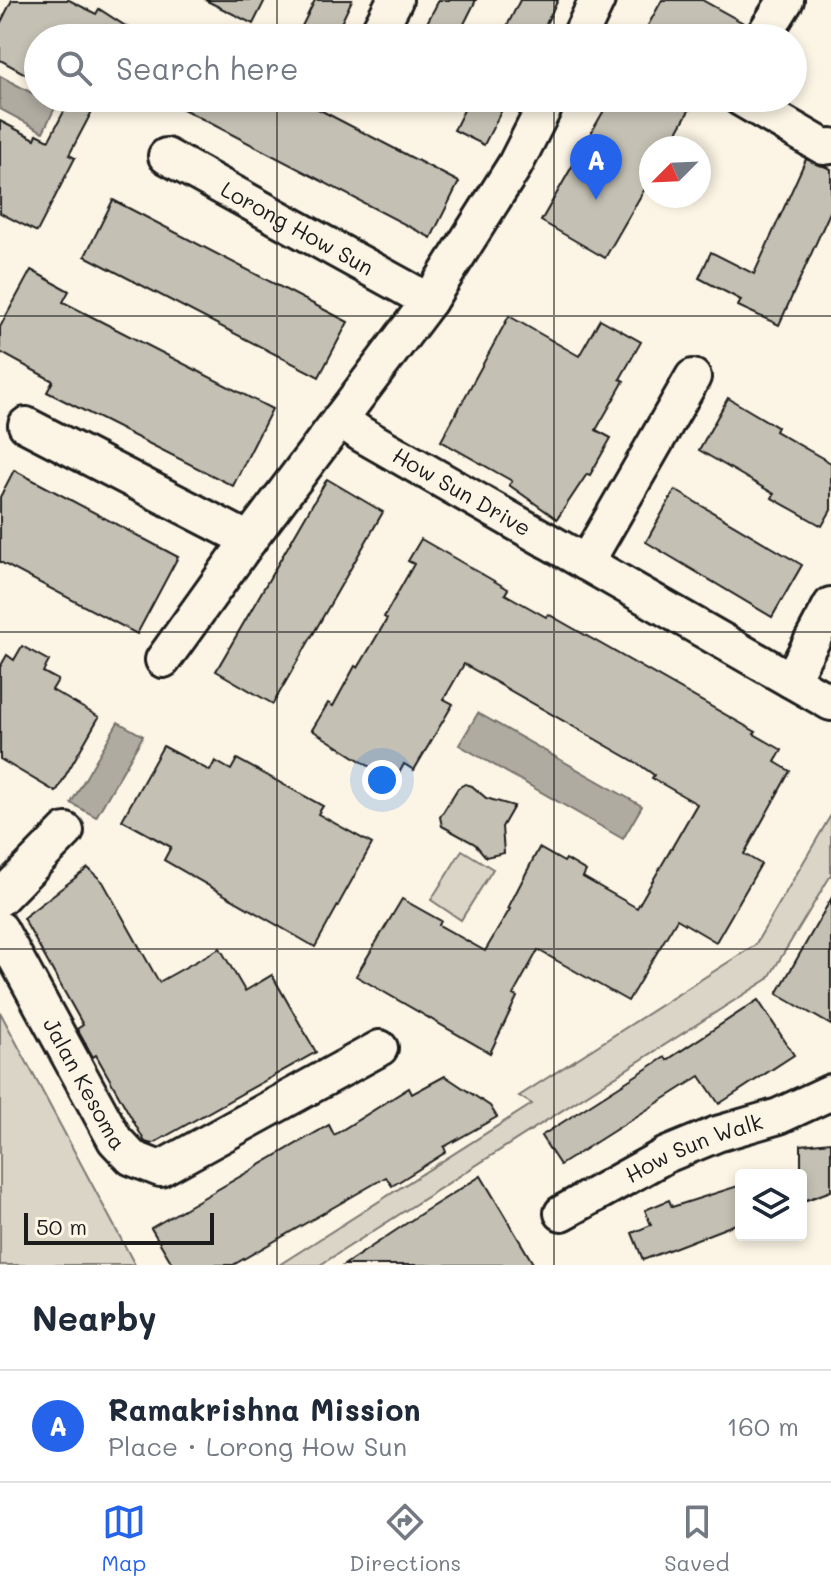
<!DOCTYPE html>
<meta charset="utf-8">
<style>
:root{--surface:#fff;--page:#f6f6f7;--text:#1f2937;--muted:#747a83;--line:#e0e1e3;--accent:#2563eb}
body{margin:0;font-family:Mali,sans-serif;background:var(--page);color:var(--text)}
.controls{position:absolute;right:24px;bottom:24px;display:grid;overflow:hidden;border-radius:8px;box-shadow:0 4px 12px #0003}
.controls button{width:72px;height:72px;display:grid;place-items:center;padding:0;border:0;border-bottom:2px solid var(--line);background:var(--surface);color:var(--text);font:40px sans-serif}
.compass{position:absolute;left:639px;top:136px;width:72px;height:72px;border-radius:50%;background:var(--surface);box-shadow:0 4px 12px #0003;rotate:246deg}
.scale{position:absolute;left:24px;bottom:20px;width:190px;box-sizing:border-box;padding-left:8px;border:4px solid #1c1c1c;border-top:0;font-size:22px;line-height:28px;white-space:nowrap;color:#1c1c1c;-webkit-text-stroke:6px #fcf5e5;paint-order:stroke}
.you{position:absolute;left:382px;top:780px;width:28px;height:28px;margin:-20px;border:6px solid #fff;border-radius:50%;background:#1a73e8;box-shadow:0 0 0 12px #1a73e833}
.badge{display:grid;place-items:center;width:52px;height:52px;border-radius:50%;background:var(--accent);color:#fff;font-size:26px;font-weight:700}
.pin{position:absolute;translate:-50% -66px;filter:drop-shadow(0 2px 4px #0008)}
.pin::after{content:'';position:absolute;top:42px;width:28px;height:24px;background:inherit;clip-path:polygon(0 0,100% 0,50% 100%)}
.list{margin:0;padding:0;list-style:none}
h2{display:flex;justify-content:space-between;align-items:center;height:104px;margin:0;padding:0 32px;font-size:34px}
h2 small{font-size:26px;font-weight:400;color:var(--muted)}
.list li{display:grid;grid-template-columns:52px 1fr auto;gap:24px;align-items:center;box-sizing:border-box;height:112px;padding:0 32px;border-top:2px solid var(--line)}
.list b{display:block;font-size:30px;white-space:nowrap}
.list p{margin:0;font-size:26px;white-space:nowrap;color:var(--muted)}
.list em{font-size:26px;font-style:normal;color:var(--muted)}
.icon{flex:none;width:44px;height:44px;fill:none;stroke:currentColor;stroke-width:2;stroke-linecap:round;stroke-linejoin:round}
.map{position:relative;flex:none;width:831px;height:1265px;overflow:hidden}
.search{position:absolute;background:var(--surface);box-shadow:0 4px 12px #0003;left:24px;right:24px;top:24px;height:88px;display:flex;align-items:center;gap:20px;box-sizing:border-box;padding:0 28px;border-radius:44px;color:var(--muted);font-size:30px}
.sheet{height:216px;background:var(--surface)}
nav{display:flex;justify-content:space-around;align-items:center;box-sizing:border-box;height:112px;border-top:2px solid var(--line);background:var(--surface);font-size:22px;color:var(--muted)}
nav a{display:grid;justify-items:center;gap:4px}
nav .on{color:var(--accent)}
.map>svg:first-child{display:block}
</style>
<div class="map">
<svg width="831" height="1265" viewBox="0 0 831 1265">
<rect width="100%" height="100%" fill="#fcf5e5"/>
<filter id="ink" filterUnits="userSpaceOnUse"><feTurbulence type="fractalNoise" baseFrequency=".0125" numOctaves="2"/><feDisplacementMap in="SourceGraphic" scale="16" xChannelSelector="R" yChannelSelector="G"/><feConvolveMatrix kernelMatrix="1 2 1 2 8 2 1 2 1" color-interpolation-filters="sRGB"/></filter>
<g filter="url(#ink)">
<g fill="#dbd5c8" stroke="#7c7872" stroke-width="2">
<polygon points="831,815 831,875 768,979 320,1265 279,1265 532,1104 519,1096 755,945"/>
<polygon points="462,850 493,869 461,920 431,900"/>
<polygon points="0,1012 135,1265 0,1265"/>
</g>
<g fill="#b0aba1" stroke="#75726c" stroke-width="2">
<polygon points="0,76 56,106 43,132 0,109"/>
<polygon points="478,713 642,806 623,839 459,745"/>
<polygon points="118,722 143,736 96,817 71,803"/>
</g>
<g fill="#c4c0b3" stroke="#1c1c1c" stroke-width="2">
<polygon points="12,0 69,0 96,14 99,9 144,38 38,38 38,81 0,60 0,24"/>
<polygon points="205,0 265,0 253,24"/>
<polygon points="315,0 352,0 334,38 296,38"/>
<polygon points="439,0 476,0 457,38 419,38"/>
<polygon points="520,0 558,0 539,38 501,38"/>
<polygon points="662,0 702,0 747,25 742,38 641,38"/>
<polygon points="71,98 99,98 69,155 75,158 37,232 0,213 0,121 35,139 37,134 49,140"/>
<polygon points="162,98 297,98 459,182 431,238"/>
<polygon points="470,98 508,98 484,145 454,130"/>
<polygon points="611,98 696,98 668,148 651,148 651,178 605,258 541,221"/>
<polygon points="806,159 831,169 831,210 779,325 738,306 741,300 699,278 711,252 754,274"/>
<polygon points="113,200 348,322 319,377 85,256"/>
<polygon points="31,270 69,291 63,302 272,409 233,486 47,392 53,381 0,352 0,327"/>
<polygon points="509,316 579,356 600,319 641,342 620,379 624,381 596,430 611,438 590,475 587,474 557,519 509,485 512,481 441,441"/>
<polygon points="728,398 777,427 775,431 831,463 831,510 822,526 772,498 774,494 699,450"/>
<polygon points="14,470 178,557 137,634 0,562 0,497"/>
<polygon points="327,479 383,512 273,704 216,671"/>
<polygon points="675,490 802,565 772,617 646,542"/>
<polygon points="421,539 508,589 505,594 546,617 548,614 756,732 754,734 782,750 775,762 790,771 744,854 761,864 716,942 677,919 628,1001 538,950 513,995 517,997 490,1053 356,976 402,899 441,921 439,925 485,951 510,909 508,908 539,848 564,862 566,859 586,871 583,877 637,908 697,804 652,778 654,775 637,763 464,664 444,699 453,704 414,770 404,764 394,782 312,730 328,703 333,706 355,666 358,668 387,619 384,617 414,564 408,561"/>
<polygon points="22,646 49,661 43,672 58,680 52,690 99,717 56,792 0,759 0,667 7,655 14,660"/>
<polygon points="163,746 210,771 215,761 231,770 237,759 323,806 318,814 372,844 315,947 164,860 171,847 122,820"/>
<polygon points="465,784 472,786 486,798 514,806 502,827 504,853 486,857 475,844 442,826 440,817 458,788"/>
<polygon points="88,868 103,882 159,982 220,948 245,991 272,975 316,1052 152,1144 145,1142 96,1055 93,1057 77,1029 83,1025 23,918"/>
<polygon points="831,899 831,1025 777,994"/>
<polygon points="758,1000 794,1055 719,1104 700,1076 560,1165 541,1136 665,1057 667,1060"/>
<polygon points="445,1076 490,1106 497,1117 444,1147 446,1152 392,1186 386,1177 233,1265 173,1265 151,1228 329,1125 334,1135 409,1088 412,1094"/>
<polygon points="831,1142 831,1191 801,1202 801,1145"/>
<polygon points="481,1176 534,1265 344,1265 425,1211"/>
<polygon points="741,1185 741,1222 643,1260 632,1233 651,1225 645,1210 669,1200 672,1207"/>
</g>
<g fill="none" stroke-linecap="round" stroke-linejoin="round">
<g stroke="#1c1c1c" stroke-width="40">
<g id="minor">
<polyline points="375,38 395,0"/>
<polyline points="579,38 597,0"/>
<polyline points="762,38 786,0"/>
<polyline points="740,98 824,147 831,146"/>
<path id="s1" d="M 166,156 L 429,301"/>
<path id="s2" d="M 340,419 L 361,434 L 831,703"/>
<polyline points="26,425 249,540"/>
<polyline points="586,563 693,377"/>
<polyline points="163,660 249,540 429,301 515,165 549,98"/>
<polyline points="791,680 831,605"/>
<polyline points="0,898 66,831"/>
<path id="s3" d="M 0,929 L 115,1140 L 132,1158 L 160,1169 L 380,1048"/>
<path id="s4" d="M 562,1213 L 666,1155 L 717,1134 L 779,1116 L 831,1092"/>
</g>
</g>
<use href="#minor" stroke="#fcf5e5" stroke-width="34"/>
</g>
</g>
<path fill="none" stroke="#1c1c1c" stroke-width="2" stroke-opacity="0.55" d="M 277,0 L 277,38M 554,0 L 554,38M 277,98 L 277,1265M 554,98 L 554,1265M 0,316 L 831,316M 0,632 L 831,632M 0,949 L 831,949"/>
<g text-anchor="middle" stroke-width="7" stroke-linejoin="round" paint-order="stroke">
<g font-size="22" fill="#1c1c1c" stroke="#fcf5e5">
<text dy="8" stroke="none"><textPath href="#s1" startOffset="150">Lorong How Sun</textPath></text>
<text dy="8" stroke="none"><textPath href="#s2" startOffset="142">How Sun Drive</textPath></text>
<text dy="8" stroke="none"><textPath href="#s3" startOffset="176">Jalan Kesoma</textPath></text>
<text dy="8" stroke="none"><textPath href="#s4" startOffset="148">How Sun Walk</textPath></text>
</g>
</g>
</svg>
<div class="controls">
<button><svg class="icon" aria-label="layers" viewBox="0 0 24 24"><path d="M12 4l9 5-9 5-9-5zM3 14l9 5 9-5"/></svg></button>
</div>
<svg class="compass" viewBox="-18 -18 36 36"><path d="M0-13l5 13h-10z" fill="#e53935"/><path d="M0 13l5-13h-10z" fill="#747a83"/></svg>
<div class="scale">50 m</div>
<div class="you"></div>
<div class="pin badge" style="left:596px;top:200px">A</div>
<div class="search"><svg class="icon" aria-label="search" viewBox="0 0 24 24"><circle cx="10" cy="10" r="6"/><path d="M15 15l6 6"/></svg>Search here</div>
</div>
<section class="sheet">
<h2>Nearby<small></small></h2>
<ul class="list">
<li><span class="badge">A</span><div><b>Ramakrishna Mission</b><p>Place · Lorong How Sun</p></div><em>160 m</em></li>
</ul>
</section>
<nav>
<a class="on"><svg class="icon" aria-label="map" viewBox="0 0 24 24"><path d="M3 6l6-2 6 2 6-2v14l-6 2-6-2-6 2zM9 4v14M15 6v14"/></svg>Map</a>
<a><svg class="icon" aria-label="directions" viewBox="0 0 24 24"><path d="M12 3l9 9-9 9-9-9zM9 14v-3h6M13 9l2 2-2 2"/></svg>Directions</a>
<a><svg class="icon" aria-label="saved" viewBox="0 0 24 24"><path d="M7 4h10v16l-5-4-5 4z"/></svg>Saved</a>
</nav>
